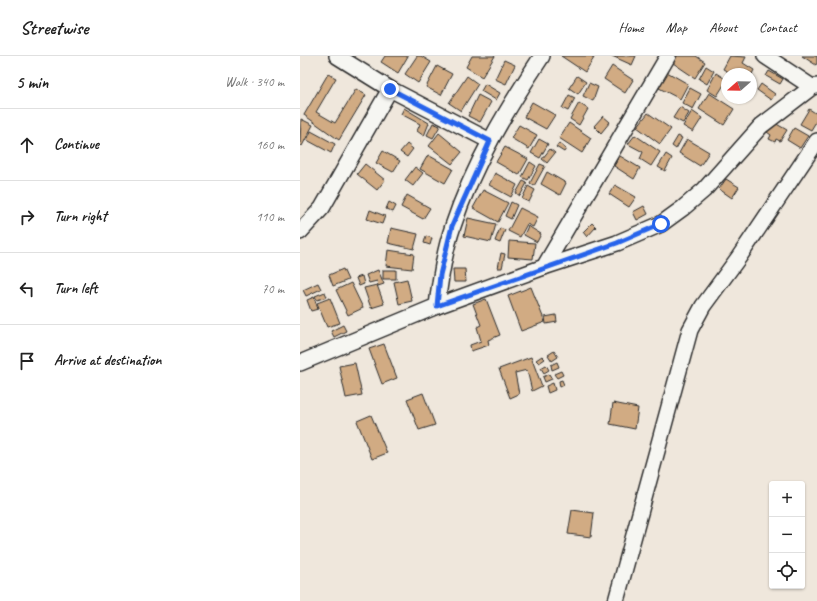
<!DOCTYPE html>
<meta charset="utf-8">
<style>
:root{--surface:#fff;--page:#f6f6f6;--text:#222;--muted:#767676;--line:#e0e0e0}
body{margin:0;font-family:Caveat,sans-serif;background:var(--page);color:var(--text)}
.controls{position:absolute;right:12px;bottom:12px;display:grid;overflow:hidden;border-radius:4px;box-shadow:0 1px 3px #0004}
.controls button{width:36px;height:36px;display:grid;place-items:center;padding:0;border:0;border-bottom:1px solid var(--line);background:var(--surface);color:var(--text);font:20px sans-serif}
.compass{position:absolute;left:421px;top:12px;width:36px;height:36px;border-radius:50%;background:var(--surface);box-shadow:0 1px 3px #0004;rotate:250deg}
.stop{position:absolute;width:12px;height:12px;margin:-9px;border:3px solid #2563eb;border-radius:50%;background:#fff}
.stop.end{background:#2563eb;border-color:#fff;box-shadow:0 1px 4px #0008}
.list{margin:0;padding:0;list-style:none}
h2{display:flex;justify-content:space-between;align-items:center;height:52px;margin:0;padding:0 16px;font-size:17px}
h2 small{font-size:13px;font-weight:400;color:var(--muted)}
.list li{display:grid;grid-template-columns:26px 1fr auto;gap:12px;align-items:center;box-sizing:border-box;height:72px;padding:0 16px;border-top:1px solid var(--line)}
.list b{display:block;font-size:15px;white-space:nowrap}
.list em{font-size:13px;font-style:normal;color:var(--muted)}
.icon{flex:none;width:22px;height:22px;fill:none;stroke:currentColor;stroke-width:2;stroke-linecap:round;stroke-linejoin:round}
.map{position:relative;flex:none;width:517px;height:545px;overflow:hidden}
header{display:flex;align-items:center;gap:24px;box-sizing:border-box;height:56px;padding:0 20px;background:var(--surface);border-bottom:1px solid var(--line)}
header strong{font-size:19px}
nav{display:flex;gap:22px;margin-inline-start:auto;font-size:14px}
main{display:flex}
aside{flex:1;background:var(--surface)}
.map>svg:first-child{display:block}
</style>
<header>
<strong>Streetwise</strong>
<nav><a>Home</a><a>Map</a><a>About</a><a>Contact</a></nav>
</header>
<main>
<aside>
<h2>5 min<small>Walk · 340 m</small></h2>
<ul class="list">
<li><svg class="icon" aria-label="ahead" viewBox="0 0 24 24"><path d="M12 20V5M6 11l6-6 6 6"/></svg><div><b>Continue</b></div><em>160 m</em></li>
<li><svg class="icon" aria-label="right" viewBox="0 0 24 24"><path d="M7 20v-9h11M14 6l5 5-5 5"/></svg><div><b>Turn right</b></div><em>110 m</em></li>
<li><svg class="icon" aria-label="left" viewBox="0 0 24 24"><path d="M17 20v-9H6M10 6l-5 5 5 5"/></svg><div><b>Turn left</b></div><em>70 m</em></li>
<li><svg class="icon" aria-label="arrive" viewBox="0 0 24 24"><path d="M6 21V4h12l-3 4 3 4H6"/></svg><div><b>Arrive at destination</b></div></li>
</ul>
</aside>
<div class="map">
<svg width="517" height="545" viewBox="0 0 517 545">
<rect width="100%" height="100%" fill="#efe7dc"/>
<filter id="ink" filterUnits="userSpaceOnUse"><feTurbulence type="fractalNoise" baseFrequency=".025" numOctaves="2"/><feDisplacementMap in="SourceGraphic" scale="8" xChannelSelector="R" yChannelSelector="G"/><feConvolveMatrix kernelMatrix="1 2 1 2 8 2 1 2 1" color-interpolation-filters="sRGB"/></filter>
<g filter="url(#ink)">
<g fill="#d1ab83" stroke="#2b2b2b">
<polygon points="85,0 108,0 98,17 81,6"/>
<polygon points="117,0 121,0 131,6 118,27 105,18"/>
<polygon points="172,0 195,0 182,21 166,11"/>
<polygon points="261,0 291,0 294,2 285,16"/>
<polygon points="312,0 336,0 332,9"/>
<polygon points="377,0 396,0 405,6 395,22 373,7"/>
<polygon points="430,0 446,1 443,7 454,14 451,20 451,18 432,18 423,13"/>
<polygon points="502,0 517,0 517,7 516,9"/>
<polygon points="204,4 215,9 206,28 195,23"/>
<polygon points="137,10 152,18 141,39 126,31"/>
<polygon points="312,10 333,24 325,37 304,23"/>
<polygon points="406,10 414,15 407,28 399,23"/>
<polygon points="469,15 483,23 480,28 466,20"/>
<polygon points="367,16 388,28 380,43 359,32"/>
<polygon points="416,17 427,24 417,40 407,34"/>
<polygon points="28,18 36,22 16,56 35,67 56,33 66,39 39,84 4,59"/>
<polygon points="167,20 178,28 161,55 149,47"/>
<polygon points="277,20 286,26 278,38 269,32"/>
<polygon points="289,27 298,31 293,45 283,40"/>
<polygon points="185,28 200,37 196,44 181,35"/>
<polygon points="461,28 475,38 471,44 457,34"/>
<polygon points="390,32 401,38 393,53 382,47"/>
<polygon points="409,37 434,53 424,69 399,53"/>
<polygon points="178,39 191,46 180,66 168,60"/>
<polygon points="269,39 275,42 268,55 262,52"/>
<polygon points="232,46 255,59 246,73 224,61"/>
<polygon points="279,47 288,53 279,69 270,63"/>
<polygon points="380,51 389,57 383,67 373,62"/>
<polygon points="104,52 129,67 124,80 117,75 120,68 101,58"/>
<polygon points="509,53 517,58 517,64 511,74 500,68"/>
<polygon points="392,55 402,62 393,76 383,70"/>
<polygon points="348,57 371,73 360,88 337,71"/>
<polygon points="303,60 310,66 301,77 294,70"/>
<polygon points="1,63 13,69 2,90 0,88"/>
<polygon points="473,66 487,74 480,85 476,83 475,86 469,83 471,79 467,76"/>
<polygon points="133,67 140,70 133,82 127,79"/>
<polygon points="269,67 291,82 282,97 259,82"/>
<polygon points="219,69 237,79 229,93 211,82"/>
<polygon points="494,72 508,80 500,92 487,84"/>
<polygon points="11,75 35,88 31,97 7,84"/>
<polygon points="139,77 162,96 152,108 129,90"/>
<polygon points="335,79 360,96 351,110 340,103 343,96 328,88"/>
<polygon points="378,80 382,82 376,93 372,90"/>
<polygon points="239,83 248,88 240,102 231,97"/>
<polygon points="387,83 409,96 400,110 379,97"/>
<polygon points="259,87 266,93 264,96 256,91"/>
<polygon points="107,88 113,93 107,101 100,96"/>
<polygon points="205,91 228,103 219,119 196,106"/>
<polygon points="250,93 255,97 247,107 242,103"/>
<polygon points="83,95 100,105 93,116 76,107"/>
<polygon points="366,98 372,102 365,115 358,111"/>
<polygon points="128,99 153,113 145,127 120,113"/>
<polygon points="320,100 340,112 334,123 314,110"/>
<polygon points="230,106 236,110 228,124 222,121"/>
<polygon points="65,108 85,124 77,134 57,118"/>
<polygon points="240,108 245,110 234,130 230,127"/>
<polygon points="115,111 123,117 113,130 105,124"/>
<polygon points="247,116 266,127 260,139 241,128"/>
<polygon points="195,117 217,129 211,141 189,129"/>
<polygon points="426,123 439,131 432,142 419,133"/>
<polygon points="223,125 227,127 220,140 216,137"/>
<polygon points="315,129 336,141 329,151 309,138"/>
<polygon points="228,130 235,134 229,146 222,143"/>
<polygon points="183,134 208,147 198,166 173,152"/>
<polygon points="107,139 130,152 123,163 101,151"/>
<polygon points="89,146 96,150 93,156 86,153"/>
<polygon points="211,146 217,149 211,163 205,160"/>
<polygon points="344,150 348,158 337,164 333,156"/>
<polygon points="220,152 238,161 233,171 227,168 220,181 208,175"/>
<polygon points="70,154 85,160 82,168 67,163"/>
<polygon points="168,162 196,168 191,186 164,180"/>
<polygon points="292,167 296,171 287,181 283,176"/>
<polygon points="228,170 241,178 237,186 224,179"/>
<polygon points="91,172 118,178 114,193 88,187"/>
<polygon points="200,172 205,174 200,187 195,185"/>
<polygon points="126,180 132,182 130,189 124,187"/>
<polygon points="209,185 235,187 233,203 208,201"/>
<polygon points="88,194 114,198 112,213 86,210"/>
<polygon points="201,197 205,198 202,212 198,212"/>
<polygon points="43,213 48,224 33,230 29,219"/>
<polygon points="153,213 165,213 166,226 154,226"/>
<polygon points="78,214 84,228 78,230 77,225 69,227 66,219"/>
<rect x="83" y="214" width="13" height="9"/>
<polygon points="62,220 64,228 59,230 56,222"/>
<polygon points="107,223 112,245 99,248 94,226"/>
<polygon points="18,227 21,233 6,240 3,234"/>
<polygon points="51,227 63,252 48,259 36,234"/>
<polygon points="77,229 84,248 71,252 64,232"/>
<polygon points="231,231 245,266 221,275 208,240"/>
<polygon points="25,236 27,241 17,244 15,240"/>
<polygon points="14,241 18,253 11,255 7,244"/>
<polygon points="30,242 40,267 27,271 17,247"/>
<polygon points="186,243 200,279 188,284 189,289 171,295 170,289 181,285 177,271 181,269 173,248"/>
<polygon points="256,259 257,266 246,268 245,261"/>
<polygon points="43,269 46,275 34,281 31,275"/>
<polygon points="84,288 97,322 82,328 69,293"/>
<polygon points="254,295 258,301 252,305 248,299"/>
<polygon points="242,300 245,303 239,307 236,304"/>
<polygon points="231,301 242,330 232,335 227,314 215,317 219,338 210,342 199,313"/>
<polygon points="257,306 259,311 252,314 251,309"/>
<polygon points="55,307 62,339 46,342 39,310"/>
<polygon points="246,309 249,314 244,317 241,312"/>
<polygon points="261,315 263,319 257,322 254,318"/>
<polygon points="249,318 252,323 245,326 243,321"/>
<polygon points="262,324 264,329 260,331 259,325"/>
<polygon points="253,327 255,334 248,337 246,330"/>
<polygon points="123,337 135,369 119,374 107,343"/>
<polygon points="313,347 338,352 335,373 310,368"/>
<polygon points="71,359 87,397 72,403 57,365"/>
<polygon points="272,454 294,457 291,481 268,478"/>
</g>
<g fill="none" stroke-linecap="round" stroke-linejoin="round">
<g stroke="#2b2b2b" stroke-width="18">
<g id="minor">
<polyline points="37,0 90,33 190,85"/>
<polyline points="465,0 512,31"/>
<polyline points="0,176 22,152 90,33"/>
<polyline points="244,211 317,187 361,168 383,152 404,134 461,70 512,31 517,30"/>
<polyline points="137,250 244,211 368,0"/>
<path d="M 0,307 L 137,250 C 140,223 144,196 153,170 C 173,109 207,53 242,0"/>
<polyline points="316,545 390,274 403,250 439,201 517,85"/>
</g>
</g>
<use href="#minor" stroke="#f6f6f2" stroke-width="15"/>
</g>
</g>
<g fill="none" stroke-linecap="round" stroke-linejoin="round" filter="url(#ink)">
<polyline stroke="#2563eb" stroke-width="5" points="90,33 190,85 152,170 140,219 137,250 317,187 361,168"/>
</g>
</svg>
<div class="controls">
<button>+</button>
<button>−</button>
<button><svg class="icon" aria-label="locate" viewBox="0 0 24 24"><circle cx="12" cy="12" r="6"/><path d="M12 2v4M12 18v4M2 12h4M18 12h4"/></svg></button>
</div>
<svg class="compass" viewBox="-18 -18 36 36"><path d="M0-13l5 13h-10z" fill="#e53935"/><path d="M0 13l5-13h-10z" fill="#767676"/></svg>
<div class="stop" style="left:361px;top:168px"></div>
<div class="stop end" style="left:90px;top:33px"></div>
</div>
</main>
